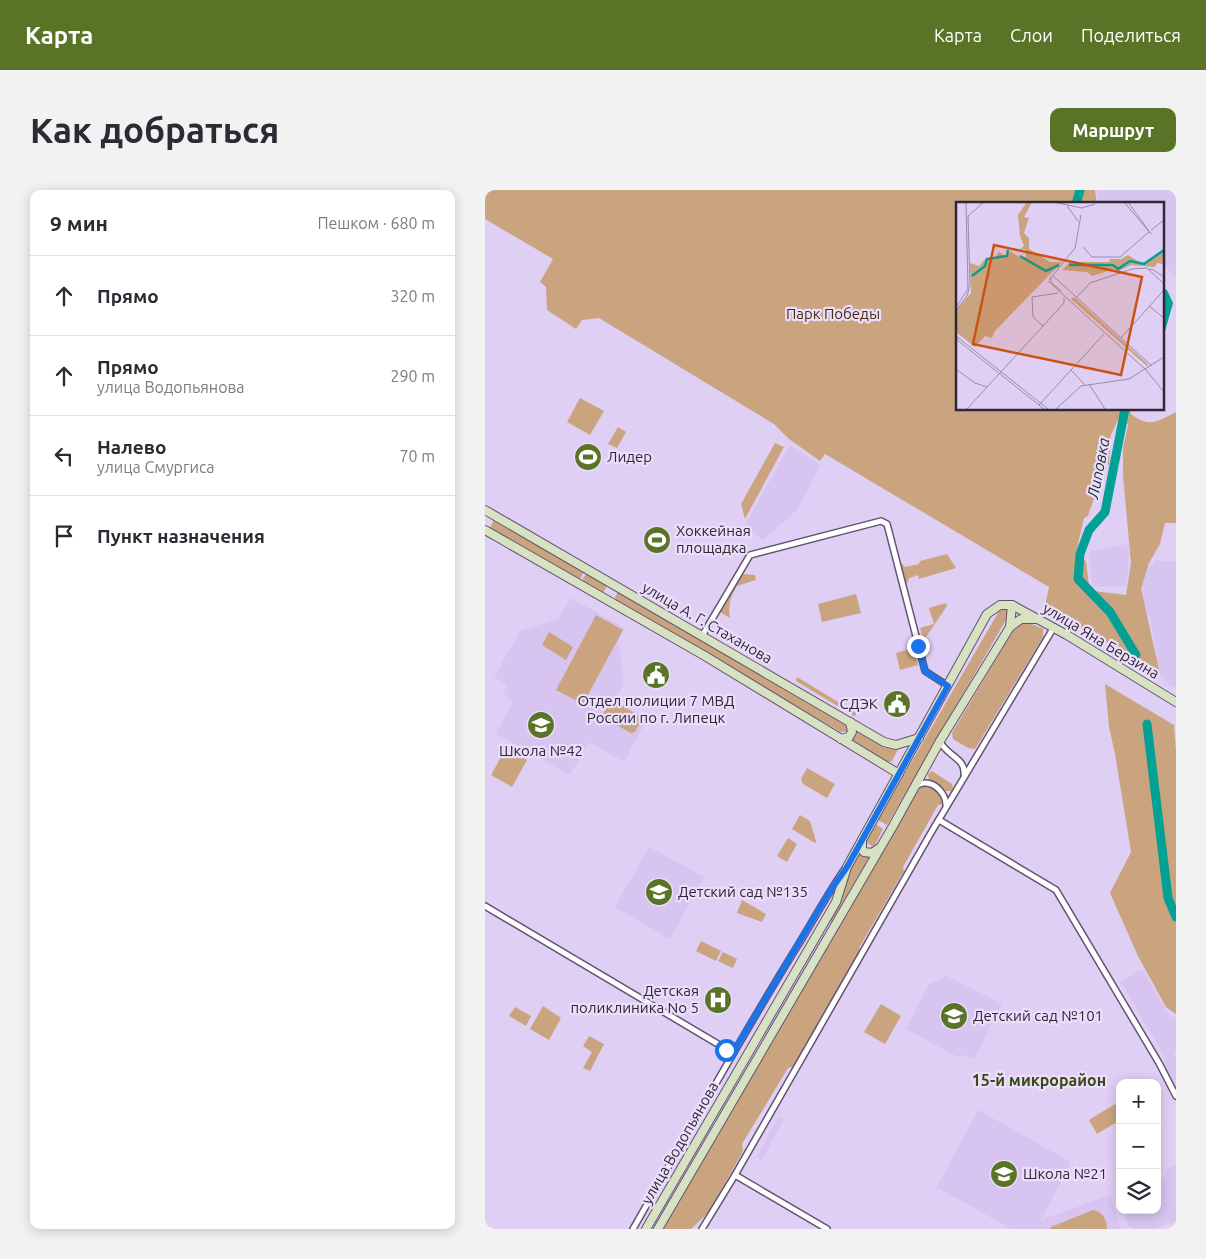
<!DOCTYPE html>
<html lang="ru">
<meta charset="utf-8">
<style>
:root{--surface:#fff;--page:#f2f2f3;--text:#2b2b33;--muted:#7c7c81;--line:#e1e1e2;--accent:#5a7427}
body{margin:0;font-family:Ubuntu,sans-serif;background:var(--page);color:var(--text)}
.controls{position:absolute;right:15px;bottom:15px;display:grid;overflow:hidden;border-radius:10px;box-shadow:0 2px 12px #0003}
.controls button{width:45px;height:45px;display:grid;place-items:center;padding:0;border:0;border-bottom:1px solid var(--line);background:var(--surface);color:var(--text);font:25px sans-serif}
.stop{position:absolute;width:15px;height:15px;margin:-11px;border:4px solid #1a73e8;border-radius:50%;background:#fff}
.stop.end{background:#1a73e8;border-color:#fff;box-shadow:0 1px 5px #0008}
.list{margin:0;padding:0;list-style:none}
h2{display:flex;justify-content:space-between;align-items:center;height:65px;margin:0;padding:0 20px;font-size:21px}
h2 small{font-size:16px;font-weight:400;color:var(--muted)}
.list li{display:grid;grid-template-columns:32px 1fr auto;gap:15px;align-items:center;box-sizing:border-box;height:80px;padding:0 20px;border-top:1px solid var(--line)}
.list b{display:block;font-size:19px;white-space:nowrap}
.list p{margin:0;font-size:16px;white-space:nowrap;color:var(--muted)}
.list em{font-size:16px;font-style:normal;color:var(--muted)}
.icon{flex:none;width:28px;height:28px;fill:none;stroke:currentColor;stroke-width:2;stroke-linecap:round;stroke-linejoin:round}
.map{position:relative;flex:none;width:691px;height:1039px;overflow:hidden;border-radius:10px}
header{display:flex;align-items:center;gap:30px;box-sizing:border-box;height:70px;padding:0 25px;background:var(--accent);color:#fff}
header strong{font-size:24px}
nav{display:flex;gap:28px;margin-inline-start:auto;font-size:18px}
.intro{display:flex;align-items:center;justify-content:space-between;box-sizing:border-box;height:120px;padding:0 30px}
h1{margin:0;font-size:35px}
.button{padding:12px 22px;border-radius:10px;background:var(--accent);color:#fff;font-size:18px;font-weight:700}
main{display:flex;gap:30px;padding:0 30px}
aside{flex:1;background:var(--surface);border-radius:10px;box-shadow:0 2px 12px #0003}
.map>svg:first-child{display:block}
</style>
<header>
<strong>Карта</strong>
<nav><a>Карта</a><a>Слои</a><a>Поделиться</a></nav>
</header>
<div class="intro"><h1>Как добраться</h1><a class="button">Маршрут</a></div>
<main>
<aside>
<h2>9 мин<small>Пешком · 680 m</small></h2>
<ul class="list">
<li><svg class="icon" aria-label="ahead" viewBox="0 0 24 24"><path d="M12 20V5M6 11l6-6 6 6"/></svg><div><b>Прямо</b></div><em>320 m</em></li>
<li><svg class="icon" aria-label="ahead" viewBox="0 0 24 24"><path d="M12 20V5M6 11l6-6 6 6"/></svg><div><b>Прямо</b><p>улица Водопьянова</p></div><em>290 m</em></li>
<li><svg class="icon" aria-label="left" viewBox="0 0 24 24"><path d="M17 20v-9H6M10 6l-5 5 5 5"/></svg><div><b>Налево</b><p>улица Смургиса</p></div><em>70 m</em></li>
<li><svg class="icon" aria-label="arrive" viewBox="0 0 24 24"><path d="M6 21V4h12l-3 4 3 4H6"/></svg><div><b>Пункт назначения</b></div></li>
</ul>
</aside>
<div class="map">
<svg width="691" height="1039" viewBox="0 0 691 1039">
<rect width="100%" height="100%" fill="#e0cff4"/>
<g fill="#d8c4f0">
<polygon points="612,0 691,0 691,87 677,74 677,14 614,14"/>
<polygon points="305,255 336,275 312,320 278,350 258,338"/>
<polygon points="641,354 644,356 642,396 608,397 603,362"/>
<polygon points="670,370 691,372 691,499 690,496 687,497 675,484 665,427 655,429 652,411 662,381"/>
<polygon points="86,408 140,438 133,451 139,494 130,509 162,529 139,572 104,552 85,585 11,544 28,511 18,504 22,495 9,487 35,441 73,429"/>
<polygon points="164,657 219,687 185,749 130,717"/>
<polygon points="657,779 686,828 689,826 691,829 691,861 689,865 691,867 691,898 680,878 679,866 636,792"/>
<polygon points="460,785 517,814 489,869 481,865 473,867 421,839 444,794 456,790"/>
<polygon points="493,920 586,972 556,1030 625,1005 636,1039 526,1039 452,997"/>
<polygon points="293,927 299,929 277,970 272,967"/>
<polygon points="691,974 691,1031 669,1039 650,1039 643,1035 638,1020 672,1020 672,990 679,987 684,978"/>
</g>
<g fill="#caa47e" fill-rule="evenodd">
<path d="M 0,0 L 610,0 L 612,14 L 472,14 L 472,219 L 645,219 L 646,224 C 664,238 672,232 691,222 L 691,333 L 680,333 L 675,354 L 664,373 L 656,399 L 675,484 L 560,416 L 564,397 L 340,264 L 335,271 L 304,249 L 289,234 L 114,128 L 97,130 L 91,139 L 62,120 L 61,97 L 55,92 L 68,69 L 0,29 ZM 637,221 L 643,235 L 638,258 L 638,286 L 646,373 L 641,405 L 609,401 L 604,396 L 601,371 L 590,367 L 599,328 L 603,326 L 621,274 L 624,275 L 626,245 Z"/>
<polygon points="95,208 119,221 105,245 82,232"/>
<polygon points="133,237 141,242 132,258 123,254"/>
<polygon points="290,253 299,257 260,329 256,314"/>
<polygon points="10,328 100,380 94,391 5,338"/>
<polygon points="167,342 182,350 177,360 162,352"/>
<polygon points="462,364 471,378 434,389 433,385 424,388 422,394 420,394 415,375 417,374 420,377 434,374 435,371"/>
<polygon points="102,382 123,394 119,401 120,406 96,392"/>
<path d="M 257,384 L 270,385 L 271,390 L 252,396 C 245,408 243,414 245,428 L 235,422 Z"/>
<polygon points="133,402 363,533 364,537 363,542 356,542 132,413 130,407"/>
<polygon points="371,404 376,423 337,432 333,414"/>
<polygon points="461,413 462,416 439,450 435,438 449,434 444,418"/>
<polygon points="519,418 524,420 525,423 402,635 393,630 514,421"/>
<polygon points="111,425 138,440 98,514 71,500"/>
<polygon points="540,431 558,439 558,447 490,559 483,558 468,549 467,543 532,434"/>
<polygon points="64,442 88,457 81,470 57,455"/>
<polygon points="429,458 433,475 415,480 411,463"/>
<polygon points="312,487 371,523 371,525 369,526 311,491"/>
<polygon points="620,494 689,535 691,561 691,824 681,817 653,766 625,703 646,662 630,564 624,537"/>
<polygon points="129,511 156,527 156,531 150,542 146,543 119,528 118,524 125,512"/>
<polygon points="371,539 400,556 413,559 407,571 403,572 365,550"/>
<polygon points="21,558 42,570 27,597 6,585"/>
<polygon points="322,578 350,594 342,608 318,594 316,589"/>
<polygon points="447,581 467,594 468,598 467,601 461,601 444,590 443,584"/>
<path d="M 438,596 C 446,596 457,602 460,610 L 458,614 L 453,615 L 418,677 L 419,681 L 374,758 L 375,762 L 308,877 L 303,878 L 257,954 L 258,961 L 224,1022 L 206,1039 L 177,1039 L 430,604 Z"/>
<polygon points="315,625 325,631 331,651 330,653 307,639"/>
<polygon points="391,634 398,639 390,655 387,656 382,653 382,649"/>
<polygon points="303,648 312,654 302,672 292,666"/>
<polygon points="376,661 385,666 346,732 344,731 356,708 366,678"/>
<polygon points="257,710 281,724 277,732 252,723"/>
<polygon points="216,751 236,761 231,771 211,761"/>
<polygon points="238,762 252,769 248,778 233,771"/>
<polygon points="396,814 416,826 400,854 379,842"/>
<polygon points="58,816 76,828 64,850 45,839"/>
<polygon points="30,817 46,826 41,836 24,826"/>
<polygon points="104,846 119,854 105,881 98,878 107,862 98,856"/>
<polygon points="630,914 635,921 635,930 612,944 604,930"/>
<path d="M 608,1020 C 618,1022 622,1030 622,1039 L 565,1039 L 566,1037 Z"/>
</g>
<polygon fill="#02a095" points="677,98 682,100 688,113 677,152"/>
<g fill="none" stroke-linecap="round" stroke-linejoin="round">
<g stroke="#02a095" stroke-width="9">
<polyline points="591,14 595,0"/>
<polyline points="640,219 620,322 604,340 595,364 593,389 625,422 651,465"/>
<polyline points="662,534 683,708 691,727"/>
</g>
<g stroke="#615372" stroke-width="8">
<g id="street">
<polyline points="217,446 265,365 396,331 402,334 440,481 463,496"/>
<path d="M 455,551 C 460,565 481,568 479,584"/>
<path d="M 431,596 C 433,595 436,593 439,593 C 451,592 461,605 461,615"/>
<polyline points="454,630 571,700 674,873 691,906"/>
<polyline points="0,716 248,863"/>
<polyline points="250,985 342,1039"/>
<path d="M 148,1039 C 201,946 253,852 310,760 C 327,733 341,706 359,680"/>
<polyline points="217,1039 250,985 447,641 569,437"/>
</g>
</g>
<g stroke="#615372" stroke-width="10">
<g id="secondary">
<polyline points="0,320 399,552 411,555 434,548"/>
<polyline points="0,340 220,466 414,584"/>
<polyline points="525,437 527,415"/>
<polyline points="356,549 364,547 367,542 365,532"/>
<polyline points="377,650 377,659 379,662 387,663 393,659"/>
<polyline points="161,1039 351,712 362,677 502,424 515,415 527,415 582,445 691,512"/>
<polyline points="173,1039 408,636 455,551 525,437 536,429 553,429"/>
</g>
</g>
<use href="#street" stroke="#fff" stroke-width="5"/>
<use href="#secondary" stroke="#d7e2c2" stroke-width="8"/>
</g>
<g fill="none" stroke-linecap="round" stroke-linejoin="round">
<polyline stroke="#1a73e8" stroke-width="6" points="241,860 248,863 343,704 362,677 463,496 440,481 433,456"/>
</g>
<defs>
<g id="stadium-disc" transform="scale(1.4375)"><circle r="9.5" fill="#5a7427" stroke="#ebdefb"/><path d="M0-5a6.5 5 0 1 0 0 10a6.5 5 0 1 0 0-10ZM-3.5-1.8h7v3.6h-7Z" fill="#fff"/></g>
<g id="civic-disc" transform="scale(1.4375)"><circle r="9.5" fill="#5a7427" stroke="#ebdefb"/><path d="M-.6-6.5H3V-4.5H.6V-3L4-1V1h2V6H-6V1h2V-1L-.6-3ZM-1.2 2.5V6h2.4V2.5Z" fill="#fff"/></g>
<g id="school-disc" transform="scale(1.4375)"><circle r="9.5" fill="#5a7427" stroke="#ebdefb"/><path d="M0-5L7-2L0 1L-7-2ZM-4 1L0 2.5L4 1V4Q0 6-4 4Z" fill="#fff"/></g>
<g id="hospital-disc" transform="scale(1.4375)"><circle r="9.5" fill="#5a7427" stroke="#ebdefb"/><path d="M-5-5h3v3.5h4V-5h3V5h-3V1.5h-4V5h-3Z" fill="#fff"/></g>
</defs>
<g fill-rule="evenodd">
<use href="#stadium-disc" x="103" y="267"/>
<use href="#stadium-disc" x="172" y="350"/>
<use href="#civic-disc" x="171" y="485"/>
<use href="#civic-disc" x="412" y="514"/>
<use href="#school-disc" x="56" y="535"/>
<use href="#school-disc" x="174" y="702"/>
<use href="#hospital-disc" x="233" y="810"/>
<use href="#school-disc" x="469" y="826"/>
<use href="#school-disc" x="519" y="984"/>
</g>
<g text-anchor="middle" stroke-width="4.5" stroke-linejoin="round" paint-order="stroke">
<g font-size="15" fill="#472e11" stroke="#ebdefb">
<text x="348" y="129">Парк Победы</text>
</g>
<g font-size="15" fill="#2f2836" stroke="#ebdefb" text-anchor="start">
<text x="122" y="272">Лидер</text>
<text x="191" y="346">Хоккейная<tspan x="191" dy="17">площадка</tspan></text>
<text x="171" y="516" text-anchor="middle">Отдел полиции 7 МВД<tspan x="171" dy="17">России по г. Липецк</tspan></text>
<text x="393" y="519" text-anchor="end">СДЭК</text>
<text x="56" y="566" text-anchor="middle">Школа №42</text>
<text x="193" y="707">Детский сад №135</text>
<text x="214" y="806" text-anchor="end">Детская<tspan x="214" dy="17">поликлиника No 5</tspan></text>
<text x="488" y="831">Детский сад №101</text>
<text x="538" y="989">Школа №21</text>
</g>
<g font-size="15" fill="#2f2836" stroke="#ebdefb">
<text transform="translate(222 433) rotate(30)" y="5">улица А. Г. Стаханова</text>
<text transform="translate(616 451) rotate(31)" y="5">улица Яна Берзина</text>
<text transform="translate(195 953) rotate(-60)" y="5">улица Водопьянова</text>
</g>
<g font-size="16" font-style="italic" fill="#1b302e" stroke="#ebdefb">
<text transform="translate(613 278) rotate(-79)" y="6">Липовка</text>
</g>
<g font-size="16" font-weight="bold" fill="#384a16" stroke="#ebdefb">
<text x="554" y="896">15-й микрорайон</text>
</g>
</g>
<g transform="translate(471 12)">
<rect width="208" height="208" fill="#e0cff4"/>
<path d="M 76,0 L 68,15 L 73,16 L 68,31 L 73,36 L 73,47 L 94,60 L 106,60 L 39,129 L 36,136 L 29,134 L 19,145 L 0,130 L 0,108 L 15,91 L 14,61 L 23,64 L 30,56 L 39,55 L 43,50 L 51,55 L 54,49 L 65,56 L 70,55 L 69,47 L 63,48 L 68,44 L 64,34 L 62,13 L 70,1 ZM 207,48 L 207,62 L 201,61 L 199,65 L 175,63 L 161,70 L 158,67 L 136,74 L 131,70 L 106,68 L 114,60 L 153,60 L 154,57 L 165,57 L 172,53 L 187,62 ZM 118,95 L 191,161 L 192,165 L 115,97 Z" fill="#caa47e"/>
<path fill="none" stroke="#02a095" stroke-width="2.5" d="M 64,54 L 90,69 L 103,63M 113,63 L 157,63 L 162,67 L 174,59 L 188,62 L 208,48M 16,74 L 29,64 L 31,57 L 51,54 L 52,48"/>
<path fill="none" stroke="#998ca8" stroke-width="1" d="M 97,0 L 126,6 L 139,2M 168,0 L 195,32 L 172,0M 111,4 L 122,19M 195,28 L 208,18M 127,45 L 136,55 L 164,55 L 193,30M 193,68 L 196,67 L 208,75M 97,74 L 196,164M 95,75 L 95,80 L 105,89M 93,78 L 119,46 L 125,13M 92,79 L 190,168 L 208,190M 120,96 L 134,81 L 176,67 L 191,66 L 208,82M 193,104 L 208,116M 0,105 L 12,87 L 10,0M 0,108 L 11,94 L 14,83 L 12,14 L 28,0M 87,124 L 77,115 L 76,95 L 102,91M 0,134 L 92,207M 165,136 L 208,88M 0,137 L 88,207M 0,167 L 19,181 L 31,185M 115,168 L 129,183M 133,182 L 149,207M 83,203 L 148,132M 11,207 L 108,101 L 108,96M 100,207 L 125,184 L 173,177 L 208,155"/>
<path fill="#cc5212" fill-opacity="0.15" stroke="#cc5212" stroke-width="2.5" d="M 38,43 L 186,75 L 165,173 L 17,142 Z"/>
<rect width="208" height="208" fill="none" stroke="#2f2836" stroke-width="2.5"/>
</g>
</svg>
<div class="controls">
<button>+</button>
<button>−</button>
<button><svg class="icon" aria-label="layers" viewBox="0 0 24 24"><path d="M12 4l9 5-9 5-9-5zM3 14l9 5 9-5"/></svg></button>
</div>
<div class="stop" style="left:241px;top:860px"></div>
<div class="stop end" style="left:433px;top:456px"></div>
</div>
</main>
